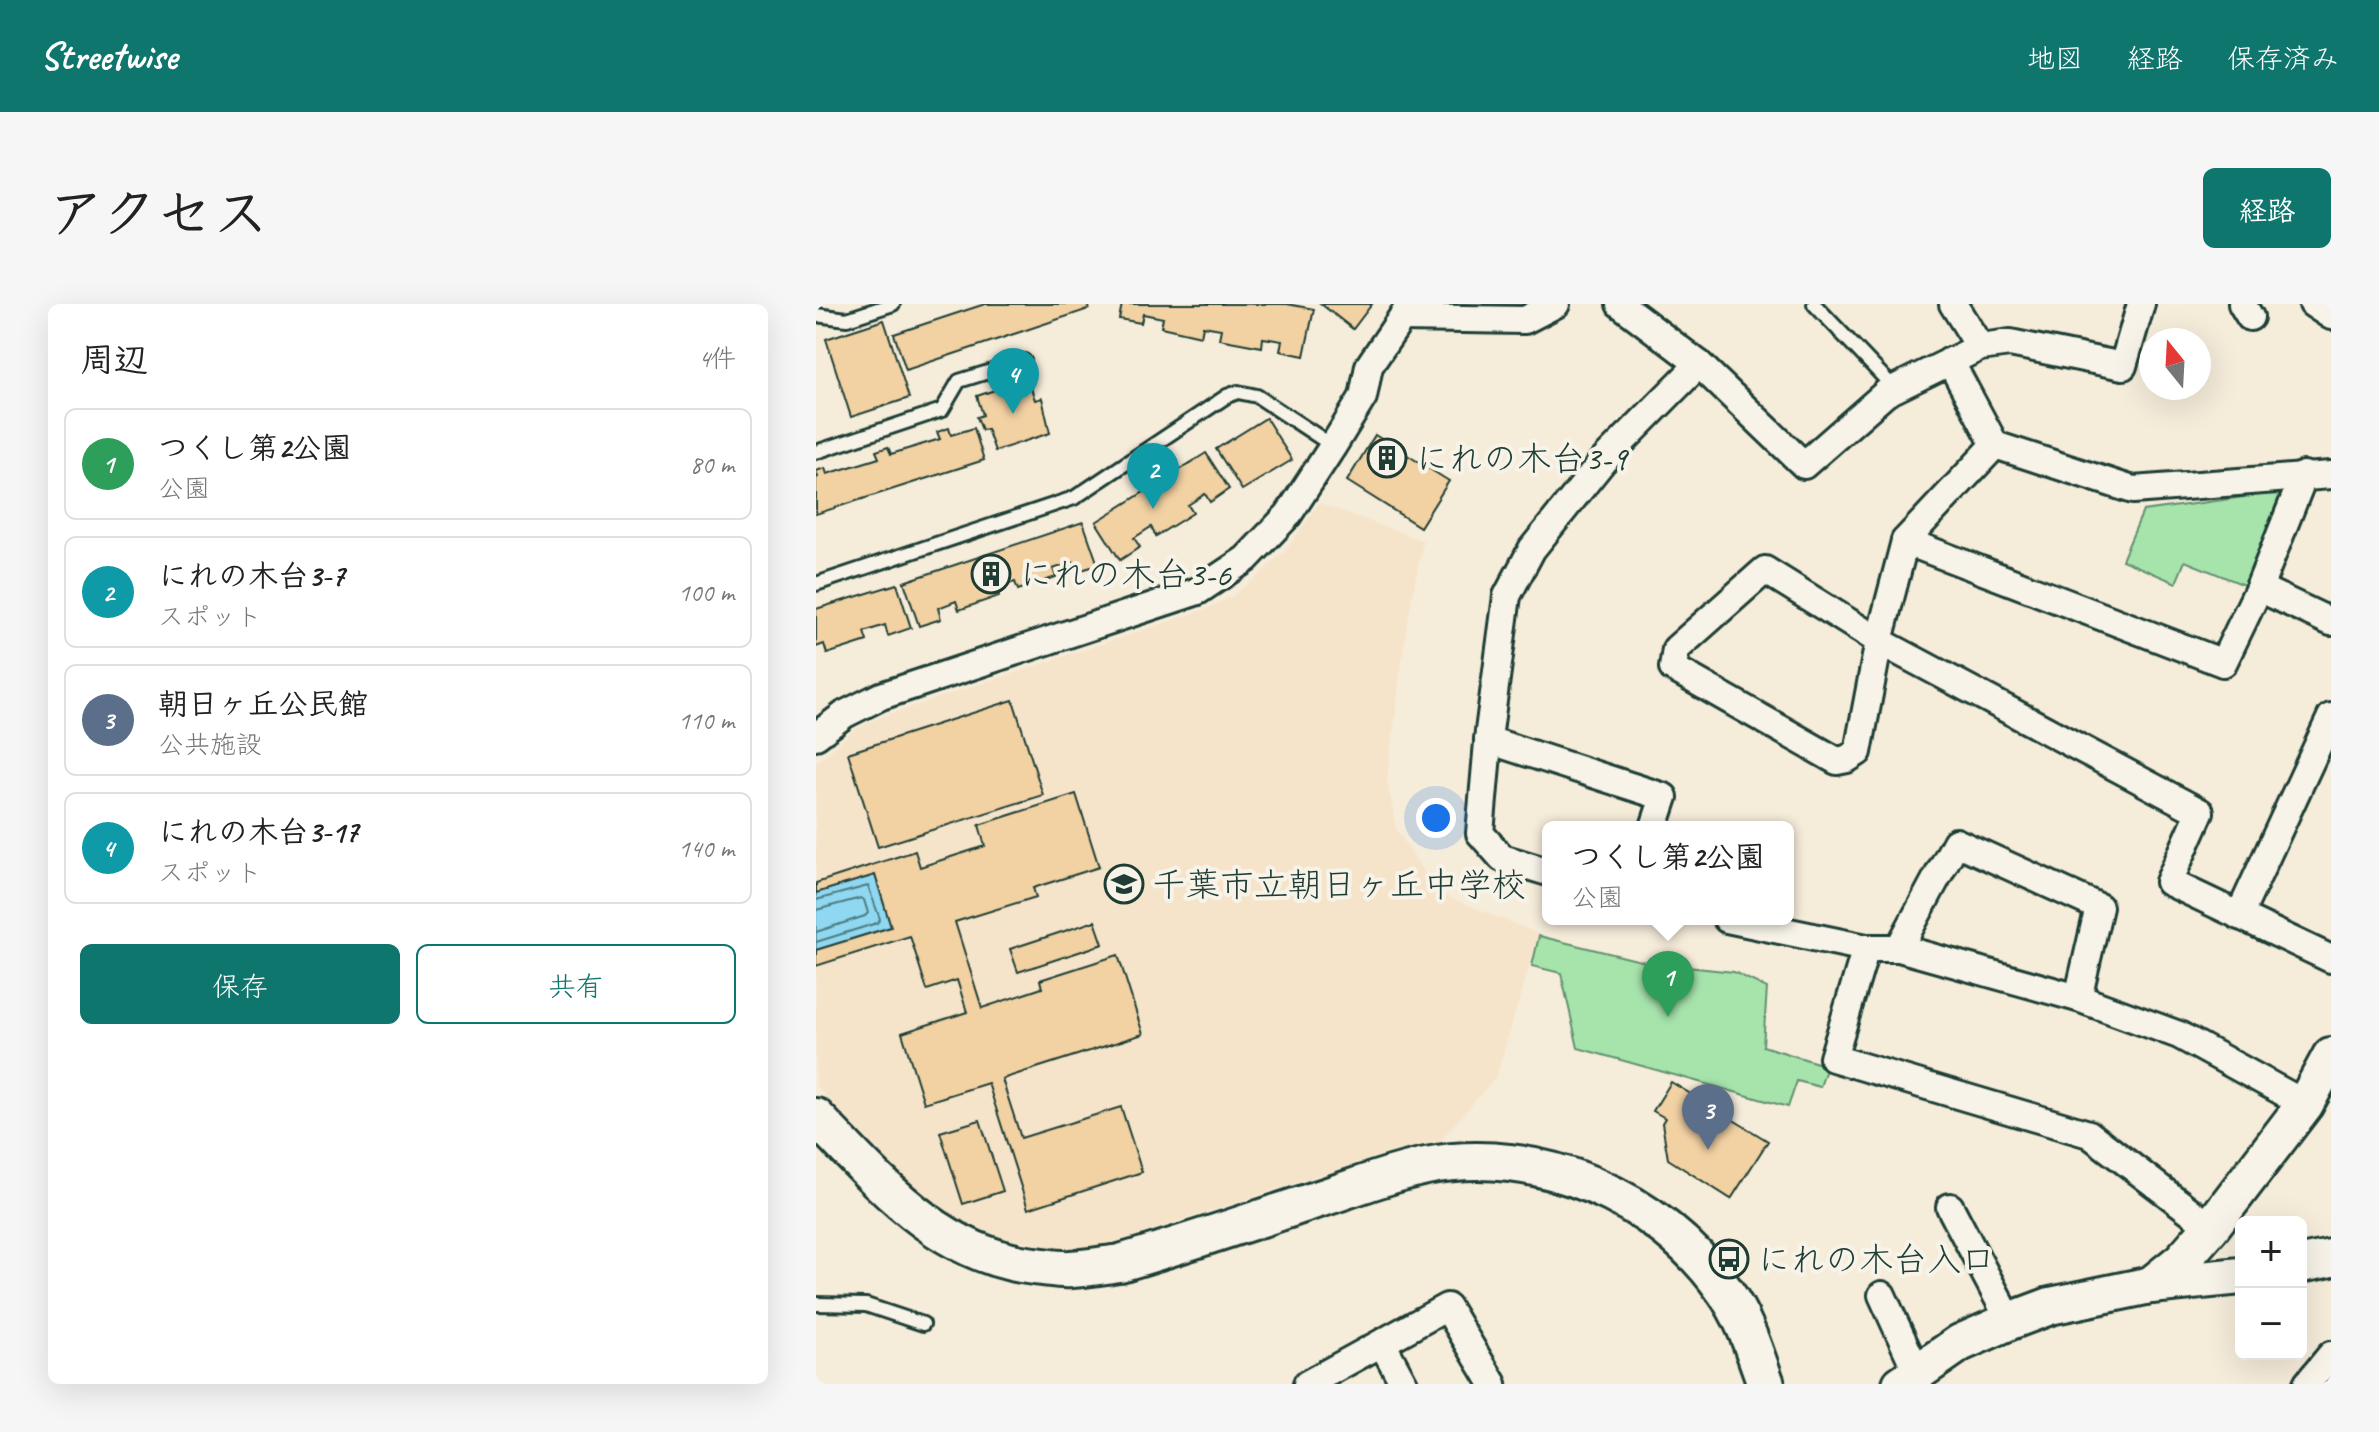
<!DOCTYPE html>
<html lang="ja">
<meta charset="utf-8">
<style>
:root{--surface:#fff;--page:#f6f6f6;--text:#222;--muted:#767676;--line:#e0e0e0;--accent:#0f766e}
body{margin:0;font-family:Caveat,"Klee One",sans-serif;background:var(--page);color:var(--text)}
.controls{position:absolute;right:24px;bottom:24px;display:grid;overflow:hidden;border-radius:12px;box-shadow:0 8px 32px #0002}
.controls button{width:72px;height:72px;display:grid;place-items:center;padding:0;border:0;border-bottom:2px solid var(--line);background:var(--surface);color:var(--text);font:40px sans-serif}
.compass{position:absolute;left:1323px;top:24px;width:72px;height:72px;border-radius:50%;background:var(--surface);box-shadow:0 8px 32px #0002;rotate:342deg}
.you{position:absolute;left:620px;top:514px;width:28px;height:28px;margin:-20px;border:6px solid #fff;border-radius:50%;background:#1a73e8;box-shadow:0 0 0 12px #1a73e833}
.badge{display:grid;place-items:center;width:52px;height:52px;border-radius:50%;background:var(--accent);color:#fff;font-size:26px;font-weight:700}
.pin{position:absolute;translate:-50% -66px;filter:drop-shadow(0 2px 4px #0008)}
.pin::after{content:'';position:absolute;top:42px;width:28px;height:24px;background:inherit;clip-path:polygon(0 0,100% 0,50% 100%)}
.popup{position:absolute;left:726px;top:517px;width:252px;height:104px;box-sizing:border-box;display:grid;place-content:center;border-radius:12px;background:var(--surface);filter:drop-shadow(0 2px 6px #0005);font-size:26px;white-space:nowrap;color:var(--muted)}
.popup b{font-size:30px;color:var(--text)}
.popup::after{content:'';position:absolute;left:50%;top:100%;margin-left:-16px;border:16px solid transparent;border-top-color:var(--surface)}
.list{margin:0;padding:0;list-style:none}
h2{display:flex;justify-content:space-between;align-items:center;height:104px;margin:0;padding:0 32px;font-size:34px}
h2 small{font-size:26px;font-weight:400;color:var(--muted)}
.list li{display:grid;grid-template-columns:52px 1fr auto;gap:24px;align-items:center;box-sizing:border-box;height:112px;margin:0 16px 16px;padding:0 16px;border:2px solid var(--line);border-radius:12px}
.list b{display:block;font-size:30px;white-space:nowrap}
.list p{margin:0;font-size:26px;white-space:nowrap;color:var(--muted)}
.list em{font-size:26px;font-style:normal;color:var(--muted)}
.actions{display:flex;gap:16px;padding:24px 32px}
.actions a{flex:1;padding:18px 0;border:2px solid var(--accent);border-radius:12px;text-align:center;font-size:28px;color:var(--accent)}
.actions .main{background:var(--accent);color:#fff}
.map{position:relative;flex:none;width:1515px;height:1080px;overflow:hidden;border-radius:12px}
header{display:flex;align-items:center;gap:48px;box-sizing:border-box;height:112px;padding:0 40px;background:var(--accent);color:#fff}
header strong{font-size:38px}
nav{display:flex;gap:44px;margin-inline-start:auto;font-size:28px}
.intro{display:flex;align-items:center;justify-content:space-between;box-sizing:border-box;height:192px;padding:0 48px}
h1{margin:0;font-size:56px}
.button{padding:20px 36px;border-radius:12px;background:var(--accent);color:#fff;font-size:28px;font-weight:700}
main{display:flex;gap:48px;padding:0 48px}
aside{flex:1;background:var(--surface);border-radius:12px;box-shadow:0 8px 32px #0002}
.map>svg:first-child{display:block}
</style>
<header>
<strong>Streetwise</strong>
<nav><a>地図</a><a>経路</a><a>保存済み</a></nav>
</header>
<div class="intro"><h1>アクセス</h1><a class="button">経路</a></div>
<main>
<aside>
<h2>周辺<small>4件</small></h2>
<ul class="list">
<li><span class="badge" style="background:#2e9e5b">1</span><div><b>つくし第2公園</b><p>公園</p></div><em>80 m</em></li>
<li><span class="badge" style="background:#0f9aa8">2</span><div><b>にれの木台3-7</b><p>スポット</p></div><em>100 m</em></li>
<li><span class="badge" style="background:#5c6f8a">3</span><div><b>朝日ヶ丘公民館</b><p>公共施設</p></div><em>110 m</em></li>
<li><span class="badge" style="background:#0f9aa8">4</span><div><b>にれの木台3-17</b><p>スポット</p></div><em>140 m</em></li>
</ul>
<div class="actions"><a class="main">保存</a><a>共有</a></div>
</aside>
<div class="map">
<svg width="1515" height="1080" viewBox="0 0 1515 1080">
<rect width="100%" height="100%" fill="#f6ecda"/>
<filter id="ink" filterUnits="userSpaceOnUse"><feTurbulence type="fractalNoise" baseFrequency=".0125" numOctaves="2"/><feDisplacementMap in="SourceGraphic" scale="16" xChannelSelector="R" yChannelSelector="G"/><feConvolveMatrix kernelMatrix="1 2 1 2 8 2 1 2 1" color-interpolation-filters="sRGB"/></filter>
<g filter="url(#ink)">
<polygon fill="#f5e4ca" points="503,199 607,237 590,326 571,475 580,525 622,589 723,630 680,773 624,837 575,848 306,936 267,945 238,943 183,933 129,908 94,879 0,782 0,459 38,426 62,414 390,305 415,293 441,273 470,246"/>
<g fill="#a6e4ac" stroke="#629070" stroke-width="2">
<polygon points="1457,189 1466,193 1433,283 1369,257 1360,279 1306,256 1327,207"/>
<polygon points="723,632 833,659 918,668 951,684 947,742 1011,762 1004,783 981,777 972,803 762,744 745,669 716,662"/>
</g>
<polygon fill="#90d7f1" stroke="#6399a5" stroke-width="2" points="59,571 75,623 0,646 0,589"/>
<g fill="none" stroke-linecap="round" stroke-linejoin="round">
<g stroke="#4c7b80" stroke-width="2">
<polyline points="0,596 52,582 64,615 61,619 0,638"/>
<polyline points="0,606 45,594 48,596 52,609 49,612 0,628"/>
</g>
</g>
<g fill="#f2d1a3" stroke="#1f3d34" stroke-width="2">
<polygon points="169,0 271,0 273,5 90,66 78,30"/>
<polygon points="306,0 471,0 498,5 488,52 464,47 466,37 447,34 446,43 403,35 405,25 387,22 385,32 345,23 347,14 327,10 325,19 303,15"/>
<polygon points="505,0 556,0 537,25"/>
<polygon points="68,16 93,94 35,113 10,35"/>
<polygon points="212,75 219,96 226,94 234,129 179,147 171,125 166,126 161,113 167,111 161,92"/>
<polygon points="450,114 476,156 426,186 400,145"/>
<polygon points="133,124 135,131 158,124 168,156 0,210 0,174 2,173 0,167 9,164 11,170 63,154 60,147 72,143 75,150 124,135 121,128"/>
<polygon points="559,131 633,177 604,223 531,177"/>
<polygon points="390,149 413,185 394,198 389,190 372,201 377,209 340,232 335,223 318,234 324,243 304,256 280,218"/>
<polygon points="267,218 282,261 262,267 259,258 237,265 240,273 202,286 199,278 180,284 183,292 143,306 140,297 122,304 125,315 103,322 88,278"/>
<polygon points="81,280 95,324 72,332 69,321 48,328 51,337 11,350 8,340 0,343 0,305"/>
<polygon points="197,396 227,491 62,543 32,449"/>
<polygon points="260,490 283,563 217,584 220,593 139,618 166,704 226,684 224,676 302,651 327,730 186,775 205,834 305,803 326,868 212,905 172,779 108,799 86,729 151,708 141,676 111,686 94,632 0,662 0,646 75,623 59,571 0,589 0,579 99,547 104,563 169,542 163,521"/>
<polygon points="279,617 287,640 202,668 194,645"/>
<polygon points="855,778 952,837 915,895 852,855 846,819 849,814 837,807"/>
<polygon points="164,816 187,887 147,900 124,828"/>
</g>
<g fill="none" stroke-linecap="round" stroke-linejoin="round">
<g stroke="#1f3d34" stroke-width="18">
<g id="lane">
<polyline points="998,0 1079,85"/>
<polyline points="0,11 31,15 77,0"/>
<polyline points="0,148 126,106 143,77 208,57"/>
<polyline points="0,280 258,194 411,92 422,88 441,92 517,142"/>
<polyline points="0,1000 50,1001 107,1020"/>
</g>
</g>
<g stroke="#1f3d34" stroke-width="32">
<g id="street">
<polyline points="804,0 883,60 988,161 1070,89 1164,43 1194,39 1307,62 1325,0"/>
<polyline points="1137,0 1164,43"/>
<polyline points="1426,0 1434,13"/>
<polyline points="1497,0 1515,12"/>
<polyline points="586,14 709,16 740,0"/>
<polyline points="1134,57 1179,141 1317,186 1515,171"/>
<polyline points="1179,141 1089,237 1063,337 1042,448 1031,455 1021,457 857,364 860,345 949,266 1063,337 1384,508 1353,578 1515,655"/>
<polyline points="1089,237 1407,359 1443,284 1488,171"/>
<polyline points="1443,284 1515,318"/>
<polyline points="0,432 29,410 65,392 382,287 430,255 472,211 517,142 547,93 553,62 595,0"/>
<polyline points="672,436 848,493 838,523"/>
<polyline points="732,568 686,554 664,529 673,427 691,292 716,245 787,157 883,60"/>
<polyline points="1423,612 1515,413"/>
<polyline points="911,615 1050,644 1083,644 1262,694 1363,731 1489,800"/>
<polyline points="1050,644 1017,754 1273,830 1395,923"/>
<polyline points="1083,644 1140,538 1283,603 1262,694"/>
<polyline points="1134,903 1194,1017"/>
<polyline points="1066,991 1101,1068"/>
<polyline points="566,1039 588,1080"/>
<polyline points="491,1080 631,1003 677,1080"/>
<polyline points="1491,1080 1515,1051"/>
</g>
</g>
<g stroke="#1f3d34" stroke-width="42">
<g id="secondary">
<path d="M 0,813 C 63,878 123,951 218,962 C 230,963 243,966 255,965 C 271,964 288,961 304,959 C 372,939 439,916 506,894 C 540,883 575,869 610,862 C 722,840 844,894 908,986 C 929,1015 938,1047 950,1080"/>
<polyline points="1485,960 1515,954"/>
<polyline points="1335,981 1425,972"/>
<polyline points="1085,1080 1144,1039 1194,1017 1234,1002 1335,981 1366,956 1395,923 1489,800 1515,752"/>
</g>
</g>
<use href="#lane" stroke="#f7f3e8" stroke-width="12"/>
<use href="#street" stroke="#f7f3e8" stroke-width="26"/>
<use href="#secondary" stroke="#f7f3e8" stroke-width="36"/>
</g>
</g>
<defs>
<g id="building-ring" transform="scale(2)"><circle r="9.5" fill="#f7f3e8" stroke="#1f3d34" stroke-width="1.5"/><path d="M-4-6H4V6H1V3H-1V6H-4ZM-2.5-4.3h1.7v1.8h-1.7ZM.8-4.3h1.7v1.8H.8ZM-2.5-1h1.7V.8h-1.7ZM.8-1h1.7V.8H.8Z" fill="#1f3d34"/></g>
<g id="school-ring" transform="scale(2)"><circle r="9.5" fill="#f7f3e8" stroke="#1f3d34" stroke-width="1.5"/><path d="M0-5L7-2L0 1L-7-2ZM-4 1L0 2.5L4 1V4Q0 6-4 4Z" fill="#1f3d34"/></g>
<g id="bus-ring" transform="scale(2)"><circle r="9.5" fill="#f7f3e8" stroke="#1f3d34" stroke-width="1.5"/><path d="M-5-6H5V4H4V6H2V4H-2V6H-4V4H-5ZM-3.5-4V0h7V-4ZM-3.5 1.2v1.5H-2V1.2ZM2 1.2v1.5H3.5V1.2Z" fill="#1f3d34"/></g>
</defs>
<g fill-rule="evenodd">
<use href="#building-ring" x="571" y="154"/>
<use href="#building-ring" x="175" y="270"/>
<use href="#school-ring" x="308" y="580"/>
<use href="#bus-ring" x="913" y="955"/>
</g>
<g text-anchor="middle" stroke-width="8" stroke-linejoin="round" paint-order="stroke">
<g font-size="34" fill="#1f3d34" stroke="#f7f3e8" text-anchor="start">
<text x="599" y="166">にれの木台3-9</text>
<text x="203" y="282">にれの木台3-6</text>
<text x="336" y="592">千葉市立朝日ヶ丘中学校</text>
<text x="941" y="967">にれの木台入口</text>
</g>
</g>
</svg>
<div class="controls">
<button>+</button>
<button>−</button>
</div>
<svg class="compass" viewBox="-18 -18 36 36"><path d="M0-13l5 13h-10z" fill="#e53935"/><path d="M0 13l5-13h-10z" fill="#767676"/></svg>
<div class="you"></div>
<div class="pin badge" style="left:852px;top:713px;background:#2e9e5b">1</div>
<div class="popup"><b>つくし第2公園</b>公園</div>
<div class="pin badge" style="left:337px;top:205px;background:#0f9aa8">2</div>
<div class="pin badge" style="left:892px;top:846px;background:#5c6f8a">3</div>
<div class="pin badge" style="left:197px;top:110px;background:#0f9aa8">4</div>
</div>
</main>
